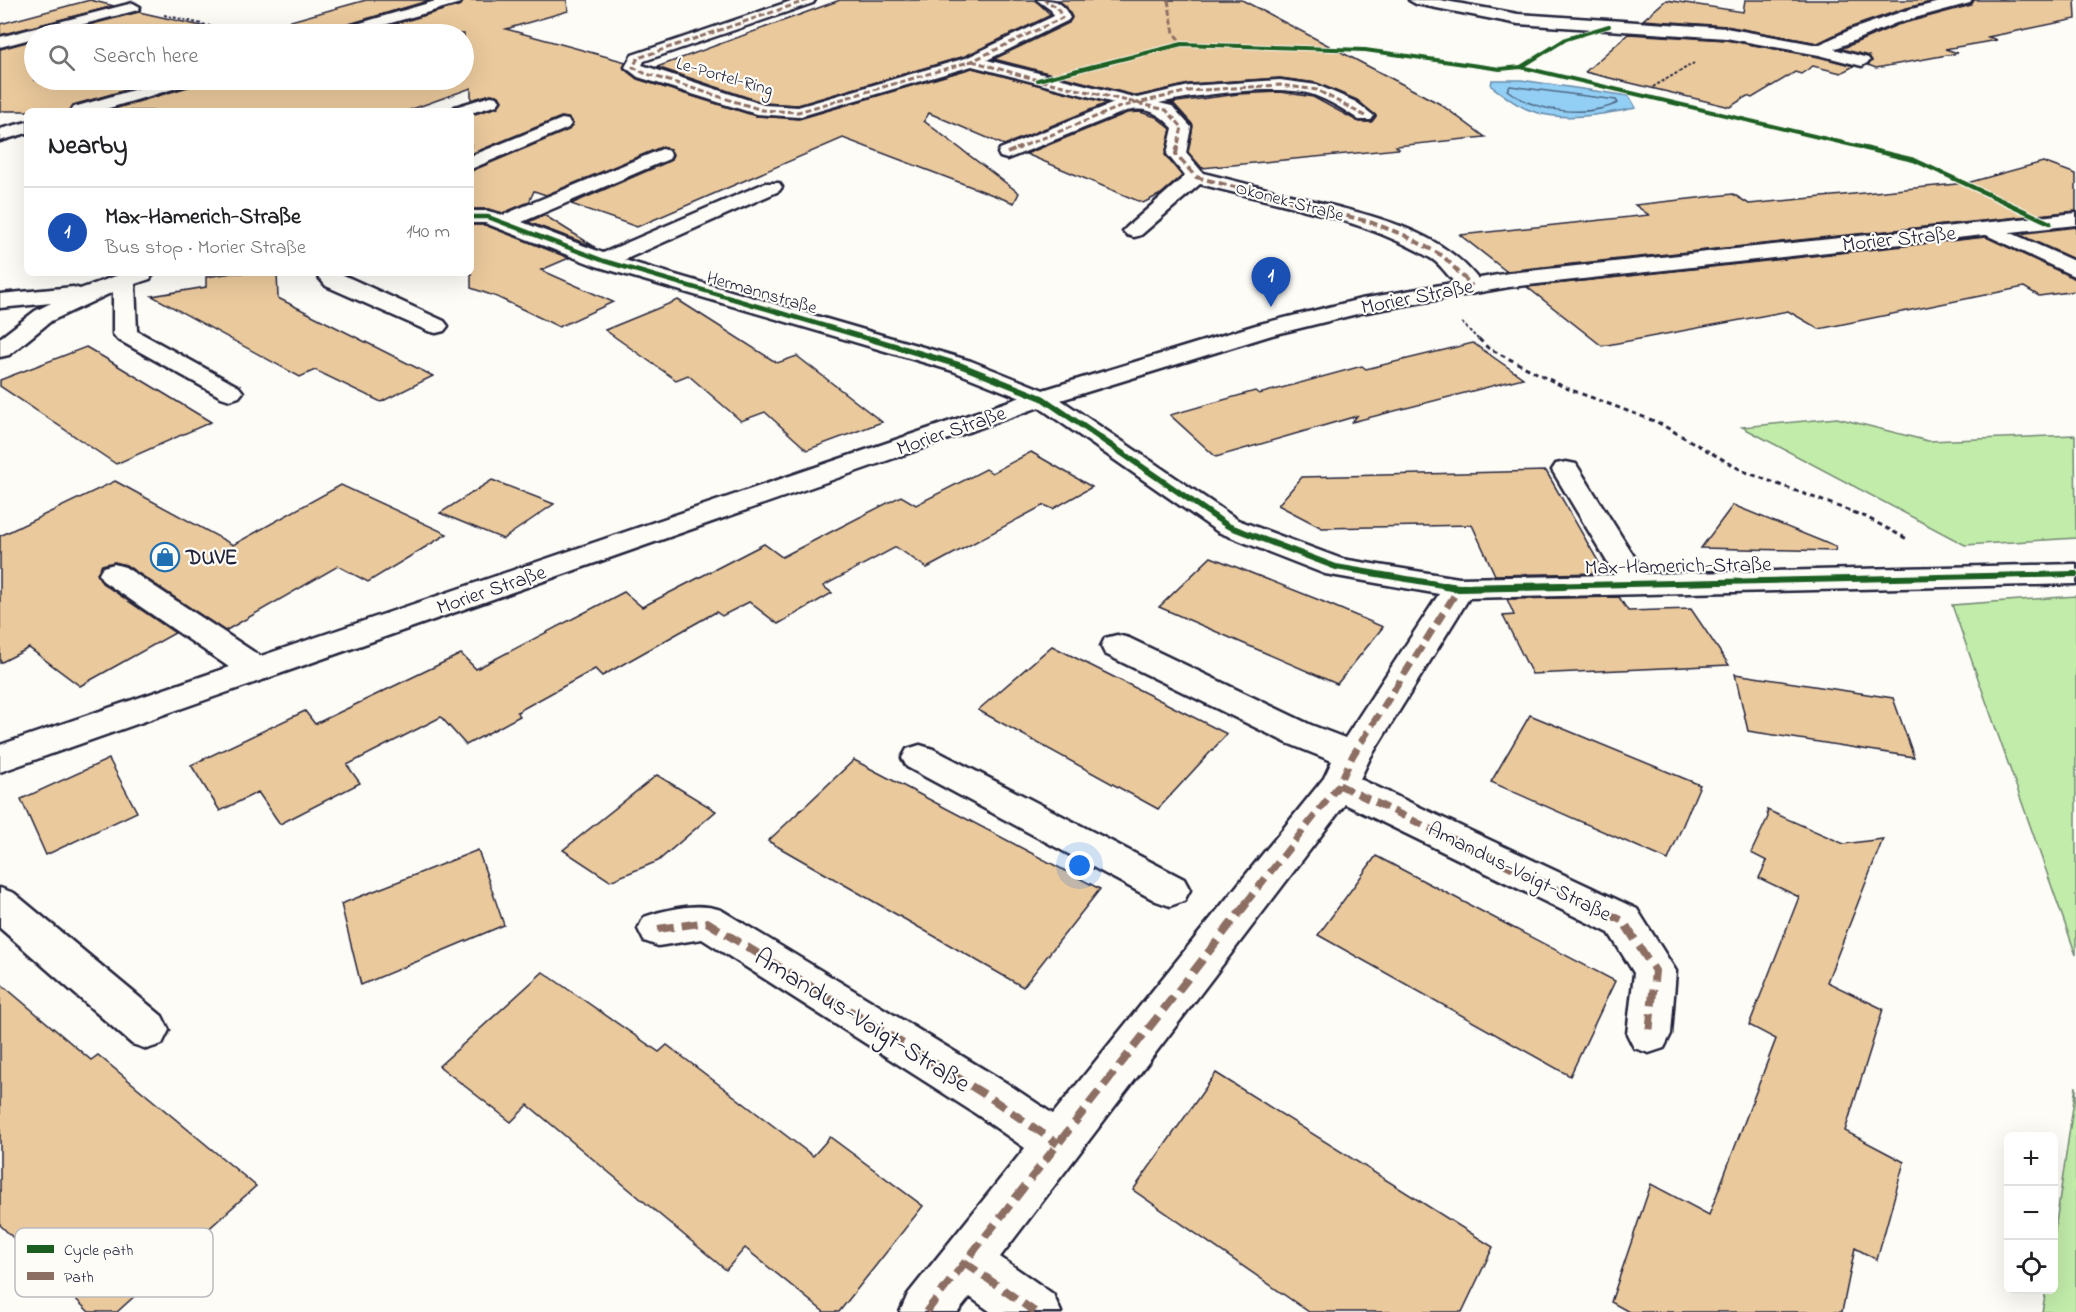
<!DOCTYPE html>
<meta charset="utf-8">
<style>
:root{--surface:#fff;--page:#f6f6f6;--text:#202124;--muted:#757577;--line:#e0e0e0;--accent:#1f6fb2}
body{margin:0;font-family:"Indie Flower",sans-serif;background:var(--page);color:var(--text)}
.controls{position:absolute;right:18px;bottom:18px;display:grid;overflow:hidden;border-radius:9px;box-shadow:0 6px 24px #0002}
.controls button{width:54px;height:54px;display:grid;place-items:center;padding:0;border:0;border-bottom:2px solid var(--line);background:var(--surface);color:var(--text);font:30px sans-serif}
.you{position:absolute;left:1080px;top:866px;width:21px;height:21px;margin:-15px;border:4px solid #fff;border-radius:50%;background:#1a73e8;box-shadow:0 0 0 9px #1a73e833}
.badge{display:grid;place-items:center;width:39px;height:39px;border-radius:50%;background:var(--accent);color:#fff;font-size:20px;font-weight:700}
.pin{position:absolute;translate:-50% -50px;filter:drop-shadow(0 2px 3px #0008)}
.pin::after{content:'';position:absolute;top:32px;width:21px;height:18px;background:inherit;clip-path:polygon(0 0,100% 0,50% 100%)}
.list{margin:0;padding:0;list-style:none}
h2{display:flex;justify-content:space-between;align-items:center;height:78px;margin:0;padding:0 24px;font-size:26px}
h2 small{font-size:20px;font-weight:400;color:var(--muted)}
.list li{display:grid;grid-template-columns:39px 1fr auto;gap:18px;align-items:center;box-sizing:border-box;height:90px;padding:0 24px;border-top:2px solid var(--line)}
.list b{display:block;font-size:22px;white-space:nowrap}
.list p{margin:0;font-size:20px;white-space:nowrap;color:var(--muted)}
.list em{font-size:20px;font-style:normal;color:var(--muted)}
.icon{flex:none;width:33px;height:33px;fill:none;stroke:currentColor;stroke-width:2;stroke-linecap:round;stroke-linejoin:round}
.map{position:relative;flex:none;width:2076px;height:1312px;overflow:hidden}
.search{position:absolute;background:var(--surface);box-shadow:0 6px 24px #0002;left:24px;top:24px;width:450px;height:66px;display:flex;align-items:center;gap:15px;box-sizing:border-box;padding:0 21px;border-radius:33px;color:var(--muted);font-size:22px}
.panel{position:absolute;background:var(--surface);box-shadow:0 6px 24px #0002;left:24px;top:108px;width:450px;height:168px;border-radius:9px}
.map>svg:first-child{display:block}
</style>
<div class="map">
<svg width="2076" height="1312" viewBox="0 0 2076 1312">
<rect width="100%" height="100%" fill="#fdfcf7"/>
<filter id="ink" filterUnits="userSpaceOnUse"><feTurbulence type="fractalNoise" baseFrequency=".0167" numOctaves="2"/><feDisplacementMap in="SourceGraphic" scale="12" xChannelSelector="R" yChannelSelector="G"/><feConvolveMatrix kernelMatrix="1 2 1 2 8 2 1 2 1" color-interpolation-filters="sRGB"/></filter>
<g filter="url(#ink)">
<g fill="#c1eca9" stroke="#728772" stroke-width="1.5">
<polygon points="1837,418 1928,441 2075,435 2076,538 1965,545 1742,427"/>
<polygon points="2076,596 2076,955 1952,605"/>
<polygon points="2076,1086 2076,1312 2042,1312 2046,1290 2054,1290 2054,1237"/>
</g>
<path fill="#93cff4" stroke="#668aaa" stroke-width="1.5" d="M 1492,80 L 1521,80 L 1629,96 L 1636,108 C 1605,114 1565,122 1535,112 C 1518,107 1505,96 1491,86 Z"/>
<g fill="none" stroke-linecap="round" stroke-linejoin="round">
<path stroke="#4f6785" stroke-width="1.5" d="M 1510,86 L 1616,100 L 1618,103 C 1585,118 1535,112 1507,90 Z"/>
</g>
<g fill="#eac99c" stroke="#22223b" stroke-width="1.5">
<polygon points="90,0 114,6 0,35 0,24"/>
<polygon points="366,0 431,0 332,29 328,34 244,34"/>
<polygon points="464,0 567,0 568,11 506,29 626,62 624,69 637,79 756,116 799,119 972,68 1107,103 1004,145 929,113 924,121 1019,193 1014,203 843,138 637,227 571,204 670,161 673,154 670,149 661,147 546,195 534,191 529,202 503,213 488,209 471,209 471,171 569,130 573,124 568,118 561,117 471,154 471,115 498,107 502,101 499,96 491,94 471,100 471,88 407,111 107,111 191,86 194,80 464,80 464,34 359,34 461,5"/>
<polygon points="840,0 1035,0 1051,15 965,56 798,105 764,103 657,67"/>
<polygon points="1058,0 1242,0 1440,104 1485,137 1396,146 1399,149 1202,168 1188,152 1193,125 1174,104 1170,103 1238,94 1281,92 1313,97 1359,122 1371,122 1376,116 1357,100 1317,83 1280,78 1189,84 1137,96 994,59 1069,23 1072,17 1066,6"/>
<polygon points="1666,0 1743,12 1745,0 1938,0 1903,9 1849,28 1818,43 1726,26 1643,20"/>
<polygon points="1974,0 2075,0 2076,19 1988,37 1997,40 1945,49 1958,53 1876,68 1868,65 1872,61 1869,56 1841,49 1897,25 1971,5"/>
<polygon points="139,12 237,34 53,34"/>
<polygon points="1628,34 1726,40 1819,57 1854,66 1841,73 1813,66 1801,74 1795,72 1752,98 1747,96 1730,107 1585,72"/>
<polygon points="34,40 34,80 162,80 73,105 69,111 0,111 0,49"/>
<polygon points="1140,112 1156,117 1171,129 1165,155 1182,176 1161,194 1143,203 1026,154 1127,113"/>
<polygon points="2043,162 2076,174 2076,211 1506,271 1460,235 1649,215 1635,205 1733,194 1749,204 1967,183"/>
<polygon points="544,215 595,247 528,222"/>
<polygon points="471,225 485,225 569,258 541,270 613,302 559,327 497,297 471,288"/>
<polygon points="2076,227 2076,260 2018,234"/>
<polygon points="1986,237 2076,279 2076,291 2039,296 2024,287 1819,329 1788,311 1602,346 1527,287"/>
<polygon points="232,273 277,273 278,298 433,376 381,402 315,370 300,377 152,296 206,287 206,277"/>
<polygon points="678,300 777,363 797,356 882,422 807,450 765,412 741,421 688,375 676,380 605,330"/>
<polygon points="1473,343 1523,378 1352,422 1357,416 1216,457 1170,415 1255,391 1259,394 1362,366 1366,369"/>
<polygon points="86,347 110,361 211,422 116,464 0,386 0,380"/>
<polygon points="1031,452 1092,487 1053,509 1044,505 927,568 896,547 823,586 832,593 778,624 749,602 722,616 716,612 602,676 595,669 517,712 520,716 466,745 441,717 347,765 360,783 280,824 258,792 220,811 191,765 305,711 315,724 461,654 476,669 624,592 642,607 764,544 782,557 901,496 916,505 986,469 992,473"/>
<polygon points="1546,471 1605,573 1495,575 1472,525 1322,528 1278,505 1302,477"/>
<polygon points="492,480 554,504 503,539 440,513"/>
<polygon points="115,481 233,545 341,485 447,534 368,582 338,566 225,631 126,565 115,562 102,565 97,573 102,583 175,633 80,686 29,648 0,663 0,536"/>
<polygon points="1733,505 1836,547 1835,551 1701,548"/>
<polygon points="1211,557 1319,600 1383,627 1337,684 1159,607"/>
<polygon points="1619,597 1628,611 1691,609 1729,665 1532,674 1503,616 1514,615 1507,599"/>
<polygon points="1052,646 1227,734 1158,809 978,710"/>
<polygon points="1735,674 1893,698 1914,757 1748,731"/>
<polygon points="1530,715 1700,785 1668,860 1491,782"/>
<polygon points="109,759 137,812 46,855 21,799"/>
<polygon points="854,760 1100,889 1023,987 768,841"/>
<polygon points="657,775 716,811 658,861 610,881 563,850"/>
<polygon points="1767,810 1844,844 1883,839 1827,982 1883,1009 1845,1131 1904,1162 1877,1260 1855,1248 1842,1312 1629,1312 1611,1302 1651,1184 1709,1215 1776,1039 1749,1025 1799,897 1759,878 1767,861 1751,853 1768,817"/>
<polygon points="478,850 504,925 361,985 341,904"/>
<polygon points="1376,856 1615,981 1570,1076 1318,935"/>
<polygon points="543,972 659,1052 667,1045 813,1156 830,1137 923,1206 839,1312 824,1312 745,1248 726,1270 528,1105 511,1122 439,1066"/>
<polygon points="0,983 91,1060 98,1055 256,1186 117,1312 89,1312 0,1225"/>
<polygon points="1216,1073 1493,1247 1462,1312 1309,1312 1133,1190"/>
</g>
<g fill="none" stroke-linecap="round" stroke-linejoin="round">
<g stroke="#22223b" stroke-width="5">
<g id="minor">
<polygon points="439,0 462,0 460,3 353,34 330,34 333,31"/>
<path d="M 794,0 L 815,0 L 813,3 L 644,61 L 642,65 L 764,105 L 798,107 L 966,58 L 1054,16 L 1051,10 L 1037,0 C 1057,0 1061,0 1070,18 L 1067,21 L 987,60 L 1137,98 L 1189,86 L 1280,80 L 1317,85 L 1356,102 L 1374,116 L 1371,120 L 1359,120 C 1345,110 1330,101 1314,95 C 1282,83 1194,95 1159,103 L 1172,106 L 1191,127 L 1186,153 L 1203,173 C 1239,182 1274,191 1310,200 C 1372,216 1445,230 1483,286 L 1480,291 C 1460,296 1450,275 1437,263 C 1432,258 1424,255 1418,251 C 1353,216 1272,203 1200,184 L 1141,235 L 1134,237 L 1127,235 L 1123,231 L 1127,227 L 1185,176 L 1167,154 L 1173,128 C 1159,113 1147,106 1126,111 L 1007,159 L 1000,157 L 998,153 L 1000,149 L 1114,103 L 972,66 L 798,117 L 756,114 L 638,77 L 625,67 L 632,55 Z"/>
<polygon points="1409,0 1440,0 1518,14 1726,28 1818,45 1850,30 1904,11 1947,0 1972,0 1970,3 1896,23 1834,49 1868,58 1870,61 1862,66 1819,55 1726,38 1518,24 1416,4"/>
<polygon points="133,3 140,7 138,10 46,34 34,34 34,38 0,47 0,37"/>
<polygon points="168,80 192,80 190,84 99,111 71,111 74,107"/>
<polygon points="491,96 497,97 500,101 497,105 471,113 471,111 452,111 455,107"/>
<polygon points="562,119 568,120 571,124 568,128 471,169 471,156"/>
<polygon points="27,122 27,133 0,141 0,129"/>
<path d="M 662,149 L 669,151 L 671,155 L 669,159 L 522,222 L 603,253 L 765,183 L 779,183 L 782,187 L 779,191 L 624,260 L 971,361 L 1051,393 L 1238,520 L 1342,559 L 1459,578 L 1615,575 L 1552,470 L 1556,464 L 1566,462 L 1576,464 L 1645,574 L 2076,564 L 2076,584 L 1469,598 L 1370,758 L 1360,779 L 1637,909 L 1676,971 L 1671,1034 L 1664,1048 L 1649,1053 L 1634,1048 L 1627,1034 L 1634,973 L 1609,933 L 1345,804 L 1000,1257 L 1053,1294 L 1061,1312 L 991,1312 L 970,1297 L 958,1312 L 900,1312 L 908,1294 L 1025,1148 L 976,1114 L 702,939 L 658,946 L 644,941 L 638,929 L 644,917 C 667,909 698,902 721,910 L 1008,1084 L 1053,1114 L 1324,778 L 1332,761 L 1287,743 L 1105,654 L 1101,646 L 1105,638 L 1117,635 L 1129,638 L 1311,725 L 1345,738 L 1439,594 L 1325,574 L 1218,532 L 1033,403 L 953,371 L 596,266 L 485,223 L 471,223 L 471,211 L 488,211 L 503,215 Z"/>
<polygon points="1989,223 2076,262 2076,277 1982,233 1979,229 1982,225"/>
<polygon points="124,273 153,274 150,279 135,284 137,331 239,387 243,392 239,397 230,400 221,397 117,339 113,334 113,292 51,321 9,355 0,357 0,338 35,311 51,303 0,308 0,294 73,287 80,289"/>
<polygon points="315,273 339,273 444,321 448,326 444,331 436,333 428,331 326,286"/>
<polygon points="114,564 125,567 269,662 274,670 269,678 257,681 245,678 103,581 99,574 103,567"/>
<polygon points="920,745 933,749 1184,879 1190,890 1184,901 1170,906 1156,901 907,767 902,758 907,749"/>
<polygon points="0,888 14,893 162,1016 169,1030 162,1044 147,1049 132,1044 0,928"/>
</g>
</g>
<g stroke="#22223b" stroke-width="5">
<polygon id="major" points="2076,213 2076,225 1509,287 1361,313 1272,335 1051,403 0,772 0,745 1033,393 1256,325 1361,299 1509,273"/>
</g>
<g stroke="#22223b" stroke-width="2" stroke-dasharray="3 2" stroke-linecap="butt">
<polyline points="164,15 231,31 224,34"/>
<polyline points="1653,87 1694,63"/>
<polyline points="1462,323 1480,341"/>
</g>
<polyline stroke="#22223b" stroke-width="3" stroke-dasharray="5 4" stroke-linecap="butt" points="1479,339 1488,348 1566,388 1657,422 1743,471 1866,517 1909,540"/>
<use href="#minor" fill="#fdfcf7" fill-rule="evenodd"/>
<use href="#major" fill="#fdfcf7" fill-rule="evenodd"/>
<g stroke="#8d6e63" stroke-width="3" stroke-dasharray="6 3" stroke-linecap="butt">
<polyline points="443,0 450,2"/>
<polyline points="808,0 638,58 633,67 644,73 762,110 798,112 972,61 1062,18 1057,7 1044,0"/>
<polyline points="1168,0 1174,33 1182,44"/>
<polyline points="972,61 1038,80 1166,110 1182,127 1177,149"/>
<polyline points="1016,149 1120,107 1189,91 1280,85 1317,90 1365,116"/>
</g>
<g stroke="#8d6e63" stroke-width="4" stroke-dasharray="8 4" stroke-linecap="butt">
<polyline points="1177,148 1176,154 1196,177 1370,222 1404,235 1443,256 1472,286"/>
<polyline points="1007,153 1020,148"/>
</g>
<g stroke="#8d6e63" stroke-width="7" stroke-dasharray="13 7" stroke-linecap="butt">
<polyline points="1339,785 1588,904"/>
<polyline points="1245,904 1339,785 1353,755 1459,588"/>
</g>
<g stroke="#8d6e63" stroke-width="8" stroke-dasharray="16 8" stroke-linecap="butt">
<polyline points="1585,903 1623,921 1655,971 1649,1034"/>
<polyline points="658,929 707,922 992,1099 1058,1144"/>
<polyline points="964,1262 1035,1312"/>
<polyline points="926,1312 1247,903"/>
</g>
<g stroke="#fdfcf7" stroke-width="6">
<g id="cycleway-far3">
<polyline points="1521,67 1566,39 1609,26"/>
<polyline points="1038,80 1182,44 1365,50 1500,69 1521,67 1869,149"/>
</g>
</g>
<g stroke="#fdfcf7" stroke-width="7">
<g id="cycleway-far2">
<polyline points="1863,148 1914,160 2050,223"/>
<polyline points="471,217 488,217 604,261 876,341"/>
</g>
</g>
<g stroke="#fdfcf7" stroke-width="9">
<g id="cycleway-far1">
<polyline points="871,339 962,366 1042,398 1228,526 1336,567 1454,587"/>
<polyline points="1498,587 2076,574"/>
</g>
</g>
<g stroke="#fdfcf7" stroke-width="12">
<polyline id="cycleway" points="1445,586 1459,588 1564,586"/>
</g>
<use href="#cycleway-far3" stroke="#1b5e20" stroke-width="4"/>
<use href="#cycleway-far2" stroke="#1b5e20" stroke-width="4.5"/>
<use href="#cycleway-far1" stroke="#1b5e20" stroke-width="6"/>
<use href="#cycleway" stroke="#1b5e20" stroke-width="8"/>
</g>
</g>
<defs>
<g id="shop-ring" transform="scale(1.5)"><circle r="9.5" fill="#fdfcf7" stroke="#1f6fb2" stroke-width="1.5"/><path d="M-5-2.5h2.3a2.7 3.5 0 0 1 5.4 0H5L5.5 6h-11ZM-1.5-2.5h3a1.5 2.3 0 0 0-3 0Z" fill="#1f6fb2"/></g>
</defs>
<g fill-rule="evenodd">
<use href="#shop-ring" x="165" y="557"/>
</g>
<g text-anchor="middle" stroke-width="4.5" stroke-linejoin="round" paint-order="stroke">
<g font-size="18" fill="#22223b" stroke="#fdfcf7">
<text transform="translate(725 76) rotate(16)" y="6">Le-Portel-Ring</text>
<text transform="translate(1290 201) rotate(15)" y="6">Okonek-Straße</text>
<text transform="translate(762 292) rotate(16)" y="6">Hermannstraße</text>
</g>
<g font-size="21" fill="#22223b" stroke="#fdfcf7">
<text transform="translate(1899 238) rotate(-6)" y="7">Morier Straße</text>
<text transform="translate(1417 296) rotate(-11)" y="7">Morier Straße</text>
<text transform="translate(951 430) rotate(-19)" y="7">Morier Straße</text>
<text transform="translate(1678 565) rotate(-1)" y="7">Max-Hamerich-Straße</text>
<text transform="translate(491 589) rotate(-19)" y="7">Morier Straße</text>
<text transform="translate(1520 871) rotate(26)" y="7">Amandus-Voigt-Straße</text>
</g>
<g font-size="21" font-weight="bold" fill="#22223b" stroke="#fdfcf7" text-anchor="start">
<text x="186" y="564">DUVE</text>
</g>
<g font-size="26" fill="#22223b" stroke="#fdfcf7">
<text transform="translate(863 1019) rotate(32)" y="9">Amandus-Voigt-Straße</text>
</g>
</g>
<rect x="15" y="1228" width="198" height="69" rx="9" fill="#fdfcf7" stroke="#bbbbbf" stroke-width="1.5"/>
<rect x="27" y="1245" width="27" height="8" fill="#1b5e20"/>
<rect x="27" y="1272" width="27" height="8" fill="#8d6e63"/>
<g font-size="16" fill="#22223b">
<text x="64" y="1255">Cycle path</text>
<text x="64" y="1282">Path</text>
</g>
</svg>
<div class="controls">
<button>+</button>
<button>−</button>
<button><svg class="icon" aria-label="locate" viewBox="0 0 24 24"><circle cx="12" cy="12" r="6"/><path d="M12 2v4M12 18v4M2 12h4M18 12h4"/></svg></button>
</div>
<div class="you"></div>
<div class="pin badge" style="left:1271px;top:307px;background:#1a4fb4">1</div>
<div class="search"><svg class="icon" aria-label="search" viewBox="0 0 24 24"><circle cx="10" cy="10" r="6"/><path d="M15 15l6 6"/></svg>Search here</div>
<section class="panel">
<h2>Nearby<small></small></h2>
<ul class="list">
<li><span class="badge" style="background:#1a4fb4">1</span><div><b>Max-Hamerich-Straße</b><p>Bus stop · Morier Straße</p></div><em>140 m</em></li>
</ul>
</section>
</div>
